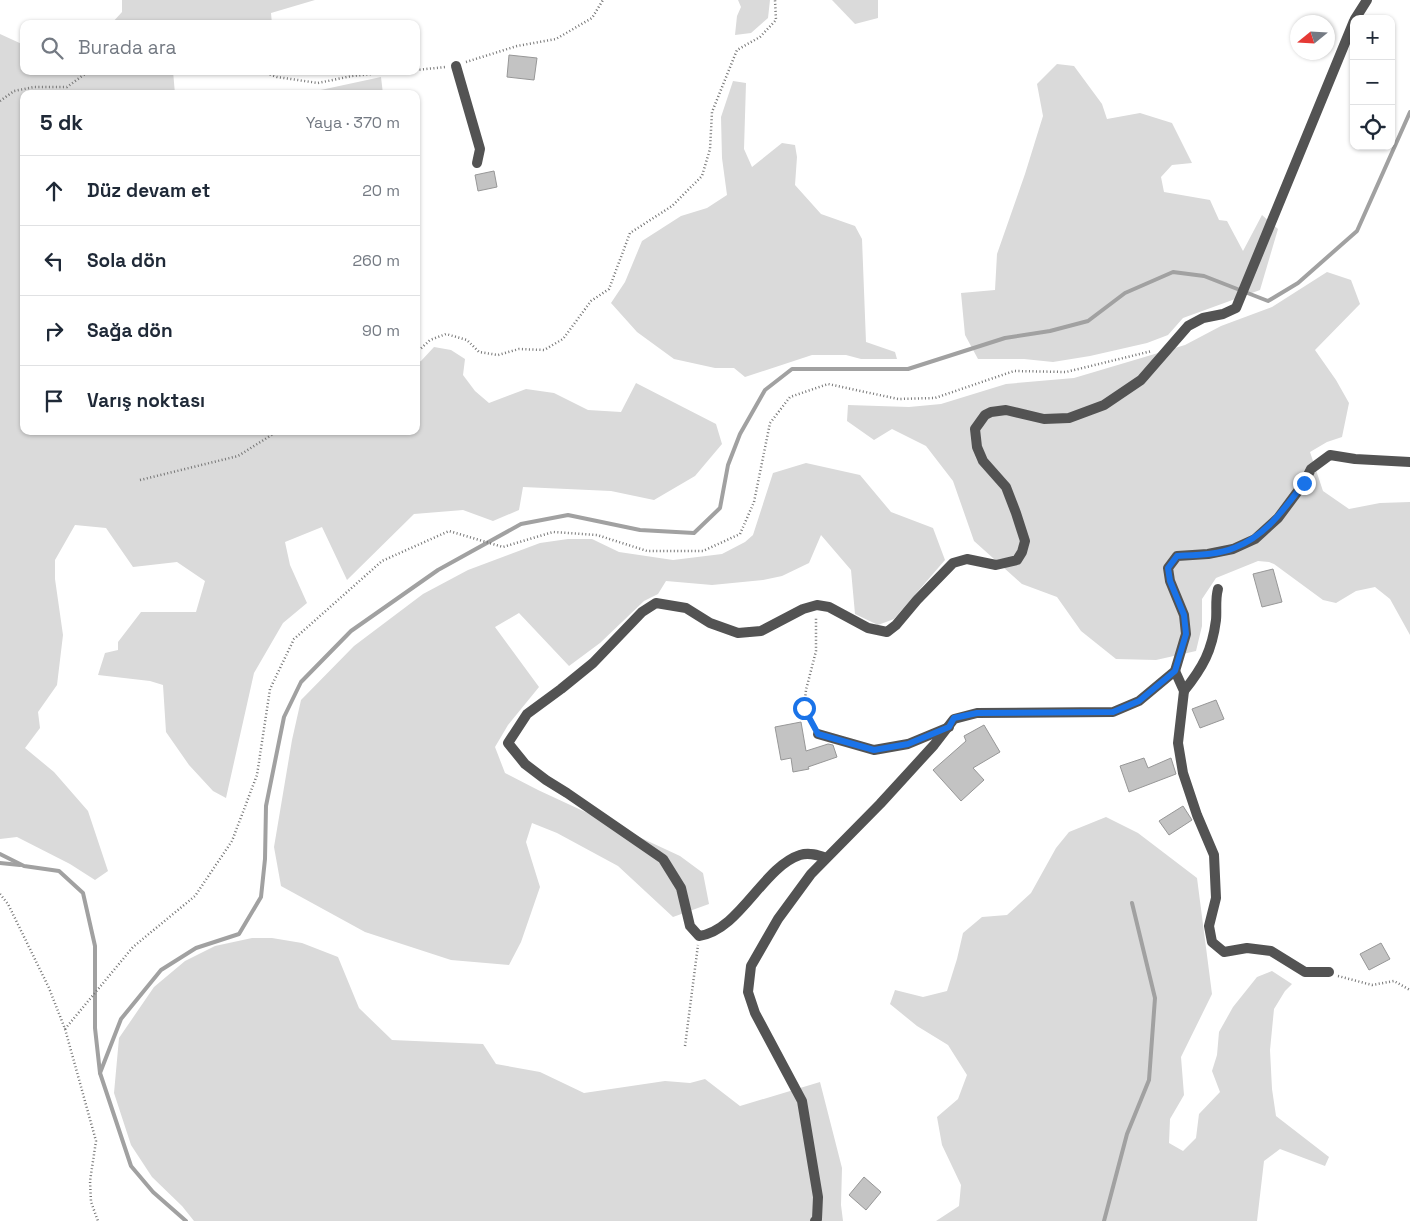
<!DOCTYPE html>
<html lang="tr">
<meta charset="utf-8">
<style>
:root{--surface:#fff;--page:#f2f2f3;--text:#1f2937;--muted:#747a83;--line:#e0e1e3}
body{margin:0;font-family:"Space Grotesk",sans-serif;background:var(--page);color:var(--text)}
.controls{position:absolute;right:15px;top:15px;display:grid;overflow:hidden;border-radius:10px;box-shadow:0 1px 4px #0004}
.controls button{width:45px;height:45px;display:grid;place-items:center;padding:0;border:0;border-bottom:1px solid var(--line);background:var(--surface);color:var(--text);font:25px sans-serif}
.compass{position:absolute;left:1290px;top:15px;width:45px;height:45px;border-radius:50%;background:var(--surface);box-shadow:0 1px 4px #0004;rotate:252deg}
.stop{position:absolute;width:15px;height:15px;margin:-11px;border:4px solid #1a73e8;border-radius:50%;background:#fff}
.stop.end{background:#1a73e8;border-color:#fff;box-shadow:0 1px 5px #0008}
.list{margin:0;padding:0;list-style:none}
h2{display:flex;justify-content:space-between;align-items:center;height:65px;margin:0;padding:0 20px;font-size:21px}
h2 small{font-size:16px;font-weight:400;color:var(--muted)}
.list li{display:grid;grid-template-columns:32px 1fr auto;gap:15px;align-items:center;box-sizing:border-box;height:70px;padding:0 20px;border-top:1px solid var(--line)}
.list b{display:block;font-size:19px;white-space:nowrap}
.list em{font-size:16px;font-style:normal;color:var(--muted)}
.icon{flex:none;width:28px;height:28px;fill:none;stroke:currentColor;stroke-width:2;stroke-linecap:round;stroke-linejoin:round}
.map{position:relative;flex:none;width:1410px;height:1221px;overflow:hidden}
.search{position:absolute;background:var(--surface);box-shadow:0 1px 4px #0004;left:20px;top:20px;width:400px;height:55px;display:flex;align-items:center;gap:12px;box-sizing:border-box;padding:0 18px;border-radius:10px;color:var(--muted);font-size:19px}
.panel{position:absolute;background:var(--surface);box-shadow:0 1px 4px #0004;left:20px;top:90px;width:400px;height:345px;border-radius:10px}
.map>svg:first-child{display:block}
</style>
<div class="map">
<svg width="1410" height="1221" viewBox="0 0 1410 1221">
<rect width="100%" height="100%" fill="#fff"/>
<g fill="#dadada">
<polygon points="122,0 315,0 271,13 272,24 111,24 122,12"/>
<polygon points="738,0 770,0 768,18 751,33 735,35 737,16 741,7"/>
<polygon points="832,0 878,0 878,18 855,24"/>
<polygon points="0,34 24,45 24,71 173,71 175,94 24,94 24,431 416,431 416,363 421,361 434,347 451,350 465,359 463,375 475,391 489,403 526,389 554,393 588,410 621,412 636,383 716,424 722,444 695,476 654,500 611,491 523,487 519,510 493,521 463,510 414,514 347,580 322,527 285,542 290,565 307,603 283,623 254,673 226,798 213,791 189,765 166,732 163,685 150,681 98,675 105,653 118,650 118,642 141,612 196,612 205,581 177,562 133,567 106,528 75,525 55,560 55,579 63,635 57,685 38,712 40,728 25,748 54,772 88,811 108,871 95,880 70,864 17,837 0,839"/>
<polygon points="1057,64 1074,66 1102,104 1107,119 1140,113 1172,123 1192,163 1172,165 1161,177 1164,192 1210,200 1219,220 1227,221 1243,251 1262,215 1278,229 1260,290 1183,318 1168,335 1147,343 1090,356 1053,362 1024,359 978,359 965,335 961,293 995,290 997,254 1025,174 1043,116 1037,84"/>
<polygon points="381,77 383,94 270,94 270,91 316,91"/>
<polygon points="733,81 746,83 744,149 752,167 782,143 795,145 797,157 795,185 821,214 855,226 862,239 866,342 895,352 897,359 861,359 846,355 812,355 745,377 734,368 715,368 674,359 637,332 611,303 625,282 642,241 681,216 707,208 727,195 722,158 721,117"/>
<polygon points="1327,272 1351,280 1360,304 1315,350 1336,380 1349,403 1342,437 1327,442 1310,452 1323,491 1349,509 1380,503 1410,502 1410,635 1390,599 1375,587 1356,591 1336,603 1323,600 1274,564 1269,562 1258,561 1216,578 1202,599 1202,626 1196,651 1156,660 1116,659 1081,631 1057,597 1022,584 974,541 953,481 926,446 892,429 874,440 847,421 848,405 909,407 941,404 1006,384 1074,378 1185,345 1221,326 1272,307"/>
<polygon points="806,463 860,475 891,512 933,528 945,560 894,619 878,625 855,614 851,570 821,535 809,563 782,576 763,580 712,585 666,581 658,594 644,601 600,643 569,666 519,613 495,627 539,687 508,725 495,747 505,773 538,790 680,856 703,873 709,904 673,917 618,866 557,833 532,823 526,842 540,887 521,942 509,965 451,960 365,932 281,886 274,847 292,740 301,700 354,646 423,594 468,570 540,543 568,539 592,539 619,552 673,560 722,554 745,542 753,535 773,473"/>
<polygon points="1106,817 1138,833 1197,878 1212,994 1181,1057 1184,1095 1170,1119 1169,1143 1183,1151 1196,1138 1199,1114 1220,1092 1212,1071 1217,1055 1219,1032 1233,1007 1257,977 1272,971 1292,984 1285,991 1274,1009 1270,1050 1272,1089 1276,1116 1329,1157 1325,1166 1280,1149 1264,1161 1257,1221 936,1221 959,1206 961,1185 942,1145 937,1117 958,1099 967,1075 948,1045 917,1026 890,1004 895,990 923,997 947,991 957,959 963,933 982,917 1007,915 1031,893 1056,848 1069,832"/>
<polygon points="252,938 272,938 302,943 338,957 359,1008 392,1040 483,1044 496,1064 540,1072 584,1093 665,1081 690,1083 705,1079 740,1106 820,1082 842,1168 841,1205 843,1221 194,1221 182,1206 152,1177 131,1145 114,1093 119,1038 154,987 185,961 215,946"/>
</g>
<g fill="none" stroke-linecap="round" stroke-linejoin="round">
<g stroke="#a1a1a1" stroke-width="4">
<polyline points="0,854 24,866 59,871 83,893 95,946 95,1028 100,1073 131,1166 153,1192 186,1221"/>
<polyline points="0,863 20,865"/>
<polyline points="100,1073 121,1019 161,970 196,948 239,934 261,897 265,859 266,806 284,717 301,682 351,631 438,570 521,524 568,515 640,530 694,533 720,508 728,465 740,434 765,390 792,369 908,369 1005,338 1050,331 1088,321 1125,293 1173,272 1204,276 1268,301 1298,283 1357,231 1410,112"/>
<polyline points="1104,1221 1127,1134 1149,1080 1155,998 1132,903"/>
</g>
</g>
<g fill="#c3c3c3" stroke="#979797">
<polygon points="509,55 537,58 534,80 507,77"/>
<polygon points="494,171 497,187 478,191 475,175"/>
<polygon points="1273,569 1282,602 1262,607 1253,574"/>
<polygon points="1216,700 1224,719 1200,728 1192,709"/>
<polygon points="801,722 806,751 828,744 833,745 837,757 808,767 809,769 793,772 791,758 781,760 775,727"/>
<polygon points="984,725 1000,752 973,768 984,780 961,801 933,770 966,741 964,736"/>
<polygon points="1144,758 1148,768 1171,758 1176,774 1129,792 1120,766"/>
<polygon points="1183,806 1192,820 1169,835 1159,821"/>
<polygon points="1381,943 1390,959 1369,970 1360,954"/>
<polygon points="864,1177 881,1192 866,1210 849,1195"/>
</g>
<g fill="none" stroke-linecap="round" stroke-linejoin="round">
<g stroke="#757575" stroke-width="2.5" stroke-dasharray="1 2.5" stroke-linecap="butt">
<polyline points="466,62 517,46 556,39 592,18 603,0"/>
<polyline points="416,70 446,67"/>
<polyline points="260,71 277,77 318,83 352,76 402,71"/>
<polyline points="0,101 14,91 34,87 67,87 89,71"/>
<polyline points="416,353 430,340 446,334 467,340 479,352 498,355 519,349 544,350 563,339 591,301 609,289 630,233 672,206 702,176 710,149 712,112 737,50 760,37 776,20 775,0"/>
<polyline points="140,480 238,456 278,431"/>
<polyline points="812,725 804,709 806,690 816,651 816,617"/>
<polyline points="0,894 8,904 49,988 65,1029 96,1141 90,1181 91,1202 98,1221"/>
<polyline points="1338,976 1372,985 1394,981 1410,990"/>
<polyline points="65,1029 133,947 195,896 232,841 257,775 270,689 294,639 382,561 449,531 503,547 553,532 597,535 647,551 703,551 740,534 754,502 770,423 790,397 828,384 898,399 935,398 1014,371 1066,372 1152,351"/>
<polyline points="685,1046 698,945"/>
</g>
<g stroke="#535353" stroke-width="10">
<polyline points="1355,19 1367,0"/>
<polyline points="456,66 480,149 477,163"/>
<polyline points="1175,671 1184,691 1178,743 1183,773 1197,815 1214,855 1216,898 1209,926 1212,942 1224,952 1247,948 1271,951 1305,972 1329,972"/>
<path d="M 1184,691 C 1203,667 1212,651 1216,620 C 1217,610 1215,599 1218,589"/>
<polyline points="818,734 874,750 908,744 949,727"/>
<path d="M 826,858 C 818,855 809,852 800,855 C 763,867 740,930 699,936 L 690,926 L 681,888 L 663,859 L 567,793 L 546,780 L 525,764 L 508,743 L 527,714 L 561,689 L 593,663 L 642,612 L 656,603 L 686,608 L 710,623 L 738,633 L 761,631 L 803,609 L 817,605 L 829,607 L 868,628 L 887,632 L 896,625 L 917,600 L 953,563 L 967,559 L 996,565 L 1017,560 L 1022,552 L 1025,541 L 1016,513 L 1006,487 L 983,461 L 977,447 L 975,429 L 985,415 L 991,412 L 1006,410 L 1044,419 L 1069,418 L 1104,405 L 1141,380 L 1188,326 L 1203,318 L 1223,314 L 1236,308 L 1354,21"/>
</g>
<polyline stroke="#535353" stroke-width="10" points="815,1221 817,1219 818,1197 802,1101 755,1013 748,992 751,966 778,919 811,874 880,804 934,745 954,719 977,713 1113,712 1139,701 1175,671 1186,634 1184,615 1170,581 1168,568 1177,556 1208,554 1233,549 1255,539 1278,518 1304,483 1311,469 1330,455 1355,459 1410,462"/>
</g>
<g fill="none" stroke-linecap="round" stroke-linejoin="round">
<path stroke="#1a73e8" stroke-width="6" d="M 804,708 L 818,734 L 874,750 L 908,744 L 949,727 L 954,718 L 977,713 L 1113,712 L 1139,701 L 1175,671 L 1186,634 L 1184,615 L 1170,581 L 1168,568 L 1177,556 C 1195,555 1217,555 1234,548 C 1266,536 1284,509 1304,483"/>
</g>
</svg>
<div class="controls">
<button>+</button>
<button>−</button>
<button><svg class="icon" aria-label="locate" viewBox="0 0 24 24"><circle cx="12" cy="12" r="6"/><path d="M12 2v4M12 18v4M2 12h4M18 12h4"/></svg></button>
</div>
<svg class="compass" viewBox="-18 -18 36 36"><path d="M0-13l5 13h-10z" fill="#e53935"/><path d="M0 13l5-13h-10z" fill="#747a83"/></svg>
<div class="stop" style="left:804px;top:708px"></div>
<div class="stop end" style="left:1304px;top:483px"></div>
<div class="search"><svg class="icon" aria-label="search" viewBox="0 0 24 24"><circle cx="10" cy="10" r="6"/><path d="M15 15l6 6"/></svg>Burada ara</div>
<section class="panel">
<h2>5 dk<small>Yaya · 370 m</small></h2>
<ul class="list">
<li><svg class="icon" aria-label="ahead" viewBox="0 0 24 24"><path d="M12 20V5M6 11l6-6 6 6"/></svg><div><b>Düz devam et</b></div><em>20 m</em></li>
<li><svg class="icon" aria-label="left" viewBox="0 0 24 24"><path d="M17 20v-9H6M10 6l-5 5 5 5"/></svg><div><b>Sola dön</b></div><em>260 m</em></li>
<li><svg class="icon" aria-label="right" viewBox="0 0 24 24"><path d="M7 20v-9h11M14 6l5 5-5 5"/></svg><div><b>Sağa dön</b></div><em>90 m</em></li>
<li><svg class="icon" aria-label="arrive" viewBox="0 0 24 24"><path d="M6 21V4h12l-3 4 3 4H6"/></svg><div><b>Varış noktası</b></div></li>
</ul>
</section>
</div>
